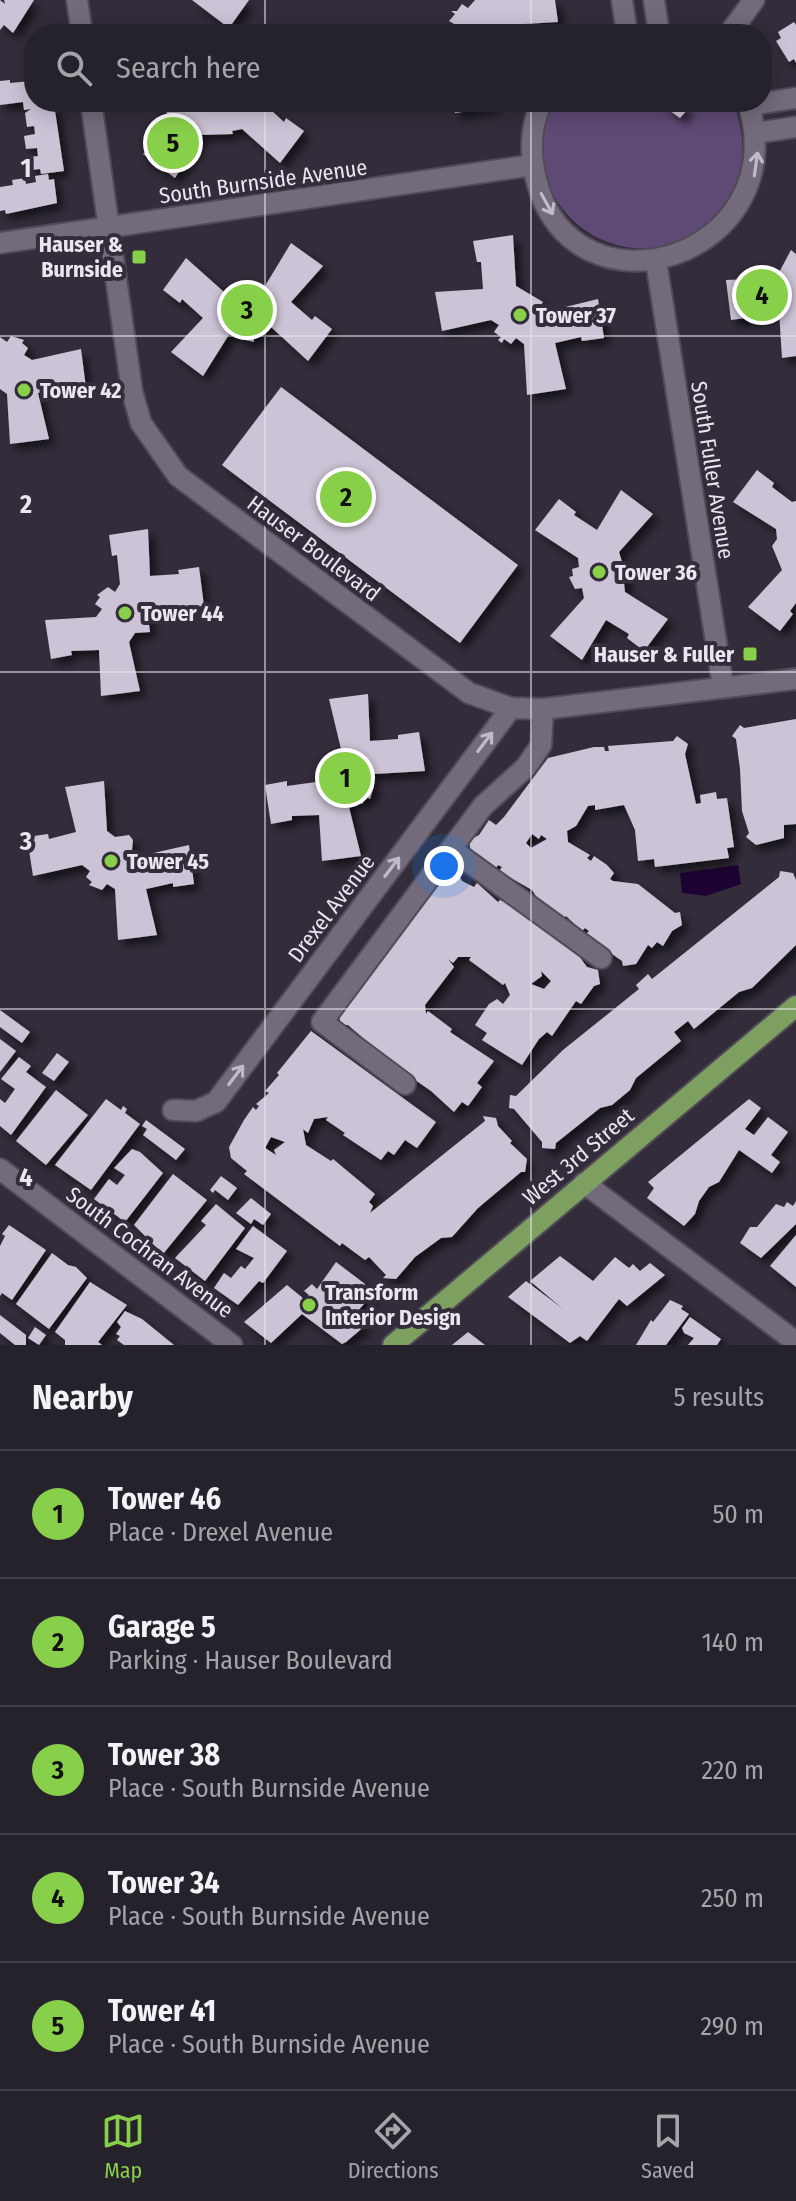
<!DOCTYPE html>
<meta charset="utf-8">
<style>
:root{--surface:#26222c;--page:#2e2a34;--text:#f1f3f6;--muted:#a4a4a9;--line:#423f48;--accent:#88cf4a}
body{margin:0;font-family:"Fira Sans Condensed",sans-serif;background:var(--page);color:var(--text)}
.you{position:absolute;left:444px;top:866px;width:28px;height:28px;margin:-20px;border:6px solid #fff;border-radius:50%;background:#1a73e8;box-shadow:0 0 0 12px #1a73e833}
.badge{display:grid;place-items:center;width:52px;height:52px;border-radius:50%;background:var(--accent);color:#111;font-size:26px;font-weight:700}
.pin{position:absolute;translate:-50% -50%;border:4px solid #fff;box-shadow:0 2px 8px #0006}
.list{margin:0;padding:0;list-style:none}
h2{display:flex;justify-content:space-between;align-items:center;height:104px;margin:0;padding:0 32px;font-size:34px}
h2 small{font-size:26px;font-weight:400;color:var(--muted)}
.list li{display:grid;grid-template-columns:52px 1fr auto;gap:24px;align-items:center;box-sizing:border-box;height:128px;padding:0 32px;border-top:2px solid var(--line)}
.list b{display:block;font-size:30px;white-space:nowrap}
.list p{margin:0;font-size:26px;white-space:nowrap;color:var(--muted)}
.list em{font-size:26px;font-style:normal;color:var(--muted)}
.icon{flex:none;width:44px;height:44px;fill:none;stroke:currentColor;stroke-width:2;stroke-linecap:round;stroke-linejoin:round}
.map{position:relative;flex:none;width:796px;height:1345px;overflow:hidden}
.search{position:absolute;background:var(--surface);box-shadow:0 4px 20px #0003;left:24px;right:24px;top:24px;height:88px;display:flex;align-items:center;gap:20px;box-sizing:border-box;padding:0 28px;border-radius:32px;color:var(--muted);font-size:30px}
.sheet{height:744px;background:var(--surface)}
nav{display:flex;justify-content:space-around;align-items:center;box-sizing:border-box;height:112px;border-top:2px solid var(--line);background:var(--surface);font-size:22px;color:var(--muted)}
nav a{display:grid;justify-items:center;gap:4px}
nav .on{color:var(--accent)}
.map>svg:first-child{display:block}
</style>
<div class="map">
<svg width="796" height="1345" viewBox="0 0 796 1345">
<defs>
<filter id="shadow"><feDropShadow dx="6" dy="6" stdDeviation="4" flood-color="#0009"/></filter>
</defs>
<rect width="100%" height="100%" fill="#332d3b"/>
<path fill="#5f4a75" d="M 549,102 L 733,102 C 746,136 747,170 726,201 C 656,304 505,225 549,102 Z"/>
<polygon fill="#1f0234" points="738,865 741,884 706,896 682,893 680,873"/>
<g fill="#ccc3d6" fill-rule="evenodd" filter="url(#shadow)">
<polygon points="0,0 5,4 4,0 34,0 13,33 4,25 0,30"/>
<polygon points="192,0 249,0 229,28"/>
<polygon points="475,0 555,0 558,22 507,25 501,34 449,34 456,25 449,21 455,14 451,11 457,11 462,4 468,8"/>
<polygon points="794,22 796,25 796,63 794,59 789,62 776,41 781,38 778,32"/>
<polygon points="10,80 10,83 31,81 38,107 54,104 64,171 41,174 40,169 32,170 30,157 38,156 37,148 26,149 24,136 35,134 34,126 27,127 25,113 31,109 24,110 23,102 0,105 0,81"/>
<polygon points="155,102 262,102 284,122 286,118 304,131 280,163 242,129 232,131 233,134 201,135 175,178 143,154 175,120"/>
<polygon points="454,102 494,102 494,107 455,113"/>
<polygon points="664,102 680,102 687,110 680,118 662,105"/>
<polygon points="48,174 49,180 54,179 57,203 6,214 5,210 0,211 0,187 13,185 12,180 25,178 26,184 36,182 35,176"/>
<polygon points="513,235 516,286 543,302 541,305 549,311 598,299 604,338 582,341 581,337 555,343 566,389 527,395 524,344 516,338 511,344 504,339 502,343 498,340 501,337 494,332 499,325 491,320 442,331 435,292 483,289 481,262 477,262 473,241"/>
<polygon points="291,243 323,266 291,302 312,320 315,316 332,329 308,361 271,327 261,328 262,336 254,337 254,342 241,339 239,332 230,333 203,376 171,352 203,318 182,299 180,303 163,290 186,258 224,292 234,291 233,286 265,286"/>
<polygon points="791,250 796,254 796,356 782,358 779,311 752,312 752,317 731,320 726,280 776,278"/>
<polygon points="11,336 24,340 22,343 28,348 24,355 32,360 81,349 86,388 65,391 65,387 38,393 49,439 10,444 7,394 0,389 0,337 7,342"/>
<polygon points="281,387 518,565 460,643 222,465"/>
<polygon points="757,470 774,483 772,487 792,502 796,501 796,603 790,611 793,614 780,631 748,607 782,570 772,546 777,539 776,529 733,502"/>
<polygon points="621,490 653,514 619,552 628,582 624,583 625,592 668,619 644,651 627,638 629,634 606,620 582,660 550,636 584,598 582,588 575,589 569,577 573,576 572,569 579,567 578,558 535,530 559,499 576,512 574,515 597,530"/>
<polygon points="148,529 150,576 179,574 178,570 199,567 204,606 154,609 148,617 150,632 135,633 129,642 140,691 101,696 99,650 71,651 72,655 51,659 45,620 96,617 102,609 95,604 100,597 97,595 108,587 115,592 120,584 117,555 112,556 109,535"/>
<polygon points="368,694 370,741 398,739 398,735 419,732 425,771 374,774 368,782 374,786 370,799 367,797 362,804 355,799 349,807 361,856 322,861 319,815 292,816 292,820 271,824 265,785 287,781 287,786 316,782 331,754 334,757 341,749 329,699"/>
<polygon points="796,719 796,824 784,825 784,838 756,845 746,837 749,833 742,811 740,769 736,739 732,736 740,725 744,728"/>
<path d="M 677,736 L 688,744 L 685,754 L 696,804 L 701,803 L 700,795 L 716,792 L 717,799 L 727,798 L 734,847 L 727,848 L 729,858 L 655,867 L 654,859 L 638,861 L 635,830 L 624,805 L 595,810 L 595,805 L 588,806 L 576,826 L 567,831 L 568,842 L 590,855 L 587,858 L 591,861 L 594,856 L 607,865 L 614,873 L 610,879 L 613,881 L 638,884 L 675,913 L 680,912 L 682,925 L 672,931 L 663,946 L 657,942 L 652,948 L 648,945 L 636,964 L 623,966 L 622,961 L 585,935 L 589,931 L 585,928 L 582,931 L 566,916 L 563,919 L 539,901 L 532,890 L 499,871 L 502,867 L 498,865 L 496,868 L 476,853 L 471,854 L 469,840 L 479,835 L 489,820 L 496,825 L 504,817 L 548,758 L 594,747 L 604,747 L 605,751 L 609,751 L 608,746 L 673,741 ZM 532,834 L 539,839 L 541,835 L 547,839 L 531,848 L 526,843 Z"/>
<polygon points="104,781 107,831 115,837 129,835 133,840 132,850 140,856 189,845 194,884 173,887 173,883 146,889 157,935 118,940 115,889 107,884 102,890 89,885 92,882 86,877 90,871 82,865 33,876 27,837 48,834 49,839 76,832 65,787"/>
<path d="M 457,871 L 462,881 L 474,887 L 477,883 L 498,902 L 500,900 L 509,904 L 579,956 L 587,967 L 598,970 L 600,984 L 594,986 L 581,1004 L 576,1001 L 552,1036 L 547,1032 L 539,1039 L 522,1065 L 482,1040 L 487,1033 L 475,1025 L 489,1004 L 497,999 L 503,1004 L 510,995 L 505,983 L 503,985 L 469,960 L 471,957 L 458,957 L 453,963 L 448,959 L 454,967 L 425,1005 L 426,1014 L 428,1011 L 452,1029 L 450,1032 L 494,1061 L 477,1083 L 482,1087 L 468,1106 L 462,1102 L 454,1112 L 431,1091 L 359,1041 L 362,1037 L 348,1025 L 341,1025 L 339,1016 L 443,879 L 443,873 ZM 541,971 L 551,981 L 544,989 L 531,984 L 542,976 Z"/>
<polygon points="780,871 793,873 796,880 796,945 752,988 739,992 694,1029 688,1021 674,1032 681,1041 636,1078 630,1090 612,1105 600,1108 556,1143 555,1149 542,1148 542,1142 514,1109 509,1108 510,1095 516,1096 563,1050 639,989 636,985 648,974 652,979 779,877"/>
<polygon points="0,1010 30,1032 22,1043 0,1027"/>
<path d="M 311,1031 L 436,1122 L 417,1148 L 405,1140 L 394,1155 L 388,1151 L 381,1160 L 343,1135 L 345,1133 L 326,1120 L 328,1117 L 314,1119 L 308,1133 L 303,1129 L 306,1145 L 331,1161 L 333,1159 L 375,1194 L 369,1202 L 373,1206 L 370,1213 L 485,1121 L 483,1116 L 496,1118 L 498,1126 L 512,1141 L 510,1143 L 527,1159 L 525,1172 L 521,1172 L 478,1208 L 452,1237 L 441,1238 L 415,1257 L 396,1279 L 383,1278 L 386,1275 L 369,1257 L 365,1260 L 342,1243 L 340,1246 L 244,1174 L 247,1171 L 231,1158 L 229,1147 L 244,1120 L 253,1107 L 256,1110 L 259,1106 L 256,1104 L 269,1093 L 265,1091 L 279,1075 L 277,1073 ZM 271,1137 L 285,1142 L 274,1150 L 276,1155 L 265,1148 Z"/>
<polygon points="0,1039 16,1051 0,1072"/>
<polygon points="57,1053 69,1062 54,1081 42,1073"/>
<polygon points="19,1057 31,1066 26,1072 46,1087 11,1135 0,1126 0,1099 5,1103 15,1089 1,1079"/>
<polygon points="56,1090 88,1115 46,1165 16,1141"/>
<polygon points="106,1099 121,1110 123,1106 127,1109 125,1113 140,1124 91,1190 55,1165"/>
<polygon points="749,1099 761,1108 745,1129 754,1135 768,1117 788,1132 771,1155 780,1162 772,1173 739,1150 719,1182 709,1187 699,1201 695,1214 684,1226 647,1198 654,1188 648,1182"/>
<polygon points="146,1120 185,1149 176,1160 143,1135 147,1129 142,1126"/>
<polygon points="132,1149 140,1152 163,1173 125,1222 94,1199 109,1179 117,1185 125,1175 114,1168"/>
<polygon points="173,1174 207,1200 163,1254 134,1225"/>
<polygon points="221,1176 237,1188 228,1200 215,1190 213,1193 210,1190"/>
<polygon points="251,1198 271,1214 263,1225 254,1219 251,1224 236,1213"/>
<polygon points="796,1201 796,1224 761,1258 740,1243 750,1227 757,1227 776,1204 784,1207 787,1202 793,1206"/>
<polygon points="216,1204 245,1228 205,1281 175,1258 206,1225 201,1221"/>
<polygon points="9,1225 46,1250 12,1300 2,1293 0,1296 0,1246 5,1236 2,1234"/>
<polygon points="253,1226 287,1251 263,1283 259,1281 238,1305 214,1288 224,1273 231,1278 241,1266 245,1269 254,1258 236,1249"/>
<polygon points="796,1235 796,1287 770,1266"/>
<polygon points="52,1253 68,1265 76,1267 87,1278 49,1329 16,1304"/>
<polygon points="560,1256 593,1281 615,1257 629,1268 633,1264 640,1271 650,1263 665,1275 627,1306 619,1299 587,1341 580,1336 570,1343 508,1297 526,1281 563,1309 530,1281"/>
<polygon points="336,1262 365,1284 365,1289 367,1286 375,1292 353,1316 366,1325 346,1342 342,1344 302,1314 271,1343 244,1322 287,1285 304,1299 309,1295 304,1291 312,1284 317,1289"/>
<polygon points="90,1282 127,1305 98,1342 102,1345 65,1345 65,1340 55,1332"/>
<polygon points="670,1300 683,1306 681,1309 689,1314 666,1345 636,1345 651,1320 653,1322"/>
<polygon points="125,1311 142,1319 174,1345 124,1345 117,1340 120,1336 116,1334 121,1327 117,1322"/>
<polygon points="0,1315 26,1335 26,1345 15,1345 0,1333"/>
<polygon points="690,1317 721,1339 717,1345 688,1345 694,1338 684,1333 682,1328"/>
<polygon points="35,1327 46,1335 39,1345 28,1338"/>
<polygon points="468,1332 485,1345 452,1345"/>
</g>
<g fill="none" stroke-linecap="round" stroke-linejoin="round">
<g stroke="#514b57" stroke-width="24">
<g id="minor">
<polyline points="77,0 82,34"/>
<polyline points="622,0 627,34"/>
<polyline points="654,0 659,34"/>
<polyline points="729,34 754,0"/>
<polyline points="91,102 132,391 141,423 178,476 469,693 511,708 543,709 796,679"/>
<path d="M 542,102 C 530,126 530,154 536,179 C 572,326 796,259 748,102"/>
<polyline points="749,105 796,98"/>
<polyline points="757,133 796,127"/>
<polyline points="0,243 533,165"/>
<polyline points="656,261 723,686"/>
<polyline points="451,849 601,958"/>
<polyline points="405,1084 322,1022 483,806 526,767 541,745 543,709"/>
<polyline points="173,1110 196,1111 216,1102 511,708"/>
<polyline points="0,1169 232,1345"/>
<polyline points="584,1183 796,1342"/>
</g>
</g>
<g stroke="#514b57" stroke-width="24">
<polyline id="major" points="393,1345 796,1006"/>
</g>
<use href="#minor" stroke="#736b7c" stroke-width="20"/>
<use href="#major" stroke="#7da061" stroke-width="20"/>
</g>
<defs><path id="oneway-shaft" d="M-6 0H5M1.5-3L5.5 0L1.5 3" fill="none" stroke-width="1.6" stroke-linecap="round" stroke-linejoin="round" transform="scale(2)"/></defs>
<g stroke="#c0bbc7">
<use href="#oneway-shaft" transform="translate(756 164) rotate(-82)"/>
<use href="#oneway-shaft" transform="translate(547 204) rotate(61)"/>
<use href="#oneway-shaft" transform="translate(485 742) rotate(-53)"/>
<use href="#oneway-shaft" transform="translate(392 867) rotate(-53)"/>
<use href="#oneway-shaft" transform="translate(236 1075) rotate(-53)"/>
</g>
<path fill="none" stroke="#eae6ef" stroke-width="2" stroke-opacity="0.55" d="M 265,0 L 265,34M 531,0 L 531,34M 265,102 L 265,1345M 531,102 L 531,1345M 0,336 L 796,336M 0,672 L 796,672M 0,1009 L 796,1009"/>
<g fill="#88cf4a" stroke="#332d3b" stroke-width="3">
<rect x="131" y="249" width="16" height="16" rx="4"/>
<circle cx="520" cy="315" r="8"/>
<circle cx="24" cy="390" r="8"/>
<circle cx="599" cy="572" r="8"/>
<circle cx="125" cy="613" r="8"/>
<rect x="742" y="646" width="16" height="16" rx="4"/>
<circle cx="111" cy="861" r="8"/>
<circle cx="309" cy="1305" r="8"/>
</g>
<g text-anchor="middle" stroke-width="8" stroke-linejoin="round" paint-order="stroke">
<g font-size="22" fill="#eae6ef" stroke="#332d3b">
<text transform="translate(263 181) rotate(-8)" y="8">South Burnside Avenue</text>
<text transform="translate(713 470) rotate(81)" y="8">South Fuller Avenue</text>
<text transform="translate(314 548) rotate(37)" y="8">Hauser Boulevard</text>
<text transform="translate(331 908) rotate(-53)" y="8">Drexel Avenue</text>
<text transform="translate(578 1156) rotate(-40)" y="8">West 3rd Street</text>
<text transform="translate(150 1252) rotate(37)" y="8">South Cochran Avenue</text>
</g>
<g font-size="22" font-weight="bold" fill="#eae6ef" stroke="#332d3b" text-anchor="start">
<text x="123" y="252" text-anchor="end">Hauser &amp;<tspan x="123" dy="25">Burnside</tspan></text>
<text x="536" y="323">Tower 37</text>
<text x="40" y="398">Tower 42</text>
<text x="615" y="580">Tower 36</text>
<text x="141" y="621">Tower 44</text>
<text x="734" y="662" text-anchor="end">Hauser &amp; Fuller</text>
<text x="127" y="869">Tower 45</text>
<text x="325" y="1300">Transform<tspan x="325" dy="25">Interior Design</tspan></text>
</g>
</g>
<g font-size="26" text-anchor="middle" font-weight="bold" fill="#eae6ef" stroke="#332d3b" stroke-width="8" stroke-linejoin="round" paint-order="stroke">
<text x="26" y="177">1</text>
<text x="26" y="513">2</text>
<text x="26" y="850">3</text>
<text x="26" y="1186">4</text>
</g>
</svg>
<div class="you"></div>
<div class="pin badge" style="left:345px;top:778px">1</div>
<div class="pin badge" style="left:346px;top:497px">2</div>
<div class="pin badge" style="left:247px;top:310px">3</div>
<div class="pin badge" style="left:762px;top:295px">4</div>
<div class="pin badge" style="left:173px;top:143px">5</div>
<div class="search"><svg class="icon" aria-label="search" viewBox="0 0 24 24"><circle cx="10" cy="10" r="6"/><path d="M15 15l6 6"/></svg>Search here</div>
</div>
<section class="sheet">
<h2>Nearby<small>5 results</small></h2>
<ul class="list">
<li><span class="badge">1</span><div><b>Tower 46</b><p>Place · Drexel Avenue</p></div><em>50 m</em></li>
<li><span class="badge">2</span><div><b>Garage 5</b><p>Parking · Hauser Boulevard</p></div><em>140 m</em></li>
<li><span class="badge">3</span><div><b>Tower 38</b><p>Place · South Burnside Avenue</p></div><em>220 m</em></li>
<li><span class="badge">4</span><div><b>Tower 34</b><p>Place · South Burnside Avenue</p></div><em>250 m</em></li>
<li><span class="badge">5</span><div><b>Tower 41</b><p>Place · South Burnside Avenue</p></div><em>290 m</em></li>
</ul>
</section>
<nav>
<a class="on"><svg class="icon" aria-label="map" viewBox="0 0 24 24"><path d="M3 6l6-2 6 2 6-2v14l-6 2-6-2-6 2zM9 4v14M15 6v14"/></svg>Map</a>
<a><svg class="icon" aria-label="directions" viewBox="0 0 24 24"><path d="M12 3l9 9-9 9-9-9zM9 14v-3h6M13 9l2 2-2 2"/></svg>Directions</a>
<a><svg class="icon" aria-label="saved" viewBox="0 0 24 24"><path d="M7 4h10v16l-5-4-5 4z"/></svg>Saved</a>
</nav>
